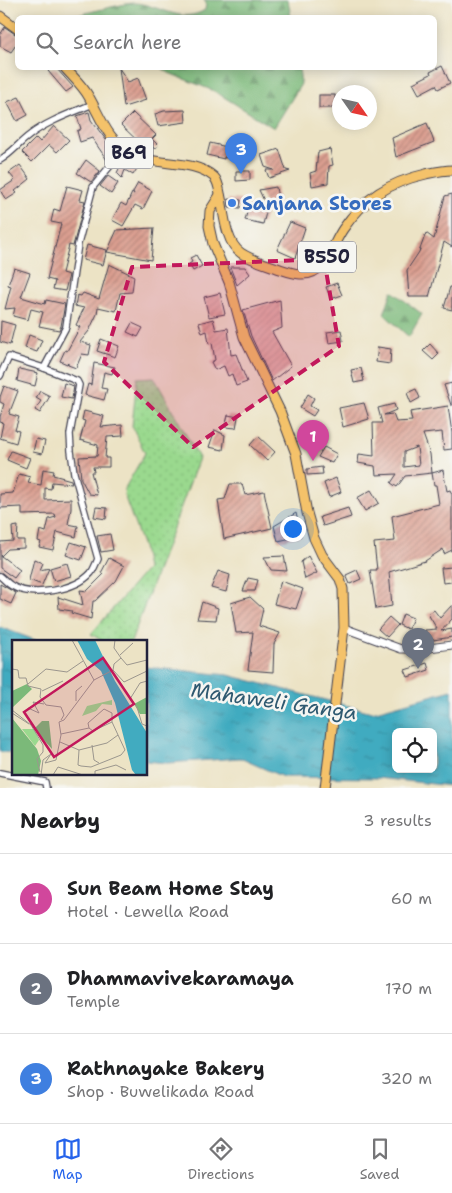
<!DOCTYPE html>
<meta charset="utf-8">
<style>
:root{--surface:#fff;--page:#f6f6f6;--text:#202124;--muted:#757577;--line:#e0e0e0;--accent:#2563eb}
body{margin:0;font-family:"Shantell Sans",sans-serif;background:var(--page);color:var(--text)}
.controls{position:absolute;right:15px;bottom:15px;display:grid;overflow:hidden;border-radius:8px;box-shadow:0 2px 12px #0003}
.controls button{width:45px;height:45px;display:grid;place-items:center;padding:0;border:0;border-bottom:1px solid var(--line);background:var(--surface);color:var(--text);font:25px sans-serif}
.compass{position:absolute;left:332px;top:85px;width:45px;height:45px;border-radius:50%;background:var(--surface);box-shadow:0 2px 12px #0003;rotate:124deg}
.you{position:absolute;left:292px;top:528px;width:18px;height:18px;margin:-12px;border:4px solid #fff;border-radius:50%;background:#1a73e8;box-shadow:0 0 0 8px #1a73e833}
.badge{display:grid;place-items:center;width:32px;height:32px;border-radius:50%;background:var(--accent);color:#fff;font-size:16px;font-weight:700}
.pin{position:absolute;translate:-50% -41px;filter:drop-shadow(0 1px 2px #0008)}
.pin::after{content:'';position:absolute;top:26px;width:18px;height:15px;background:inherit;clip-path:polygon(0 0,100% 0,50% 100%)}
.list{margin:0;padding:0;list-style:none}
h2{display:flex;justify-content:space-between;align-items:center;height:65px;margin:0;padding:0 20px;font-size:21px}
h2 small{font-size:16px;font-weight:400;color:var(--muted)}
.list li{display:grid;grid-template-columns:32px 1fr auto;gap:15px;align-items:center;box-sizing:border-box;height:90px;padding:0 20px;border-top:1px solid var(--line)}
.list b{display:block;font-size:19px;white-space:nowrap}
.list p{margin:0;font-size:16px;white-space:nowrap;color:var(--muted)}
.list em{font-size:16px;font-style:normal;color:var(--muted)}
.icon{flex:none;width:28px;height:28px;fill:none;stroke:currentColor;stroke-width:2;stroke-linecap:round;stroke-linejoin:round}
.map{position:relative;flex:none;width:452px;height:788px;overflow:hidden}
.search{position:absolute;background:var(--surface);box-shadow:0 2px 12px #0003;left:15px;right:15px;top:15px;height:55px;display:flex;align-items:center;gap:12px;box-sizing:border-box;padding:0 18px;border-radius:8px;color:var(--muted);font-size:19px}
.sheet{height:335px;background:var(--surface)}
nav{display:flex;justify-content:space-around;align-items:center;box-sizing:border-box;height:70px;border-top:1px solid var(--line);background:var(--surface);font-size:14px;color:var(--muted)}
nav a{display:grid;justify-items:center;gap:2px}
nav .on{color:var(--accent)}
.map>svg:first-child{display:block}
</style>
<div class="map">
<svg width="452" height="788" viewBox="0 0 452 788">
<defs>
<pattern id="grass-dots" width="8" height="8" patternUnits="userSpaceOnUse" patternTransform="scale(1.25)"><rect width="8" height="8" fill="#9ad98e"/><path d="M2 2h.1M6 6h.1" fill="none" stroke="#84ba7b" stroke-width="1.8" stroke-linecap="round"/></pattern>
<pattern id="forest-firs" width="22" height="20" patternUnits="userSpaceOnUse" patternTransform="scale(1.25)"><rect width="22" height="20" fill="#7bb979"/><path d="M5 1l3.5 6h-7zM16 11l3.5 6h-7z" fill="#649664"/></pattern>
<pattern id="water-ripples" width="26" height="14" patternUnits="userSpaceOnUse" patternTransform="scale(1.25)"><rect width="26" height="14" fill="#41abc0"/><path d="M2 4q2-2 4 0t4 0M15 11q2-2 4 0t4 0" fill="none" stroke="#368b9d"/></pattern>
<pattern id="building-hatch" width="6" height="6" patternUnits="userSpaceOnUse" patternTransform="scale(1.25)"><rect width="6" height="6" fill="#db9f90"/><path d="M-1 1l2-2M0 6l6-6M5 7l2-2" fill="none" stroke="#b18177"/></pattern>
</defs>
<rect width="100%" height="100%" fill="#f6f6f2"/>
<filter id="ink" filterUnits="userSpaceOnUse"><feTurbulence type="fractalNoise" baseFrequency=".02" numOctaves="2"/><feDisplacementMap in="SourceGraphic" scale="10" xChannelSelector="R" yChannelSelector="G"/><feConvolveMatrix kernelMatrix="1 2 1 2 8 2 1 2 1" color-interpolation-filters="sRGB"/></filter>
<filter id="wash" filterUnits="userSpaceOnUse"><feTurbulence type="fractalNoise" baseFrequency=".0096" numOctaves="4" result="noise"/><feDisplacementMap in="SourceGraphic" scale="20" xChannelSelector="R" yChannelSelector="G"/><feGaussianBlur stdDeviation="1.12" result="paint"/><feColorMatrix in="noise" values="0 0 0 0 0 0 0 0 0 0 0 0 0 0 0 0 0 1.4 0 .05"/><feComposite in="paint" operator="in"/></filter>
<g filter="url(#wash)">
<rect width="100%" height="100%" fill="#ece3c5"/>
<polygon fill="url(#grass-dots)" stroke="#5e7e64" points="154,377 199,458 131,642 104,642 91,634 147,569 143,547 124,495 125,488 145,453 132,426 137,378"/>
<g fill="url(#forest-firs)" stroke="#4e6e5a">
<path d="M 204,0 L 288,0 L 291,17 L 73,17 C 80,14 126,3 134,3 C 158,4 181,25 205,10 L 206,3 Z"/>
<polygon points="162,68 299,68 301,84 274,128 214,91 169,73"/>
<polygon points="392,291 422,314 409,337 384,314"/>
</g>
<g fill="url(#water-ripples)" stroke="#32667e" fill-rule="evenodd">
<polygon points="0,627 40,642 14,642 14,753 0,752"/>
<path d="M 146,667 L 228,675 L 372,712 L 452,690 L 452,786 L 378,778 L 283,777 L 240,758 L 167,763 L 146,761 ZM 396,732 L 433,732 L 433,769 L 396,769 Z"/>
</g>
<g id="blocks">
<g fill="url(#building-hatch)" fill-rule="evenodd">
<polygon points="5,27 18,36 18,42 11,52 0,46 0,35"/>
<polygon points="442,66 450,83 438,89 436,85 419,94 413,83 431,74 430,72"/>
<polygon points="52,68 56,68 73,87 66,92 48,71"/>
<polygon points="119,68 128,82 138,78 146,100 124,107"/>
<rect x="319" y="95" width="16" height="13"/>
<polygon points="19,97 28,115 17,121 7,102"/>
<polygon points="185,110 186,122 158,126 155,114 164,111"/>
<polygon points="89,112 91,120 115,152 107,160 92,138 80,142 77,131 81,129 77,116"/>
<polygon points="133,113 156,135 152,139 158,145 155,149 148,144 144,147 121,125"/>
<polygon points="427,123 434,142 396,157 392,138"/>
<polygon points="54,126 69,140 57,152 49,145 32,162 22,152 36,138 40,142"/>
<polygon points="210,143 227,147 226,150 244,154 242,161 224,157 224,159 207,155"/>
<polygon points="279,149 286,170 290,171 269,178 266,170 274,170 265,167 261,155"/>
<polygon points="330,149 333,165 329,166 328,183 312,186 310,173 316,171 318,152"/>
<polygon points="124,158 138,167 133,175 125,170 122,178 117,173"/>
<polygon points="86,160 100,171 91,182 77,173"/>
<polygon points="20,165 30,179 15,191 17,193 6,200 0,190 15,180 9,173"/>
<polygon points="236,171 250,171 250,180 236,181"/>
<polygon points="108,176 118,183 111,194 100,186"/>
<polygon points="138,183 152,191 143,209 135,205 123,226 112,220 121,203 126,206 132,193 134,194 133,192"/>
<polygon points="67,186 83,190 80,200 85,201 73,246 69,245 62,273 69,275 65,291 53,289 55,281 47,279 61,224 51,222 54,209 60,211"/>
<polygon points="276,187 278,199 266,205 259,190"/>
<polygon points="452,194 452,247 444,242 429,297 409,297 407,270 419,252 426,233 434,239 445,196"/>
<polygon points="228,199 241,200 240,208 229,207"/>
<polygon points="249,205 267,209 263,224 245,220"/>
<polygon points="290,222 305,228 295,258 277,250"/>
<polygon points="154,228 151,260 107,252 117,230"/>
<polygon points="87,245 107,250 103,265 83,260"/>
<polygon points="196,255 202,266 193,271 189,264 192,262 190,258"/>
<polygon points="109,264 134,276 132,292 120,293 116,311 98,307 97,314 89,331 80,342 91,345 89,355 82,354 76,368 68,365 68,363 67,364 60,361 65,350 67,351 80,327 76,325 84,308 75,306 77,295 81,296 83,293 99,299"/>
<polygon points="230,267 245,267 250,274 237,285"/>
<polygon points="14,268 30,273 21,297 45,304 46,300 65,304 61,326 59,330 39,326 43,312 31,309 28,320 13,316 15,308 5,309 11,286 8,285"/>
<polygon points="337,283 342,295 331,299 326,287"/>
<polygon points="450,287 452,287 452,310 444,308"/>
<polygon points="220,293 225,314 209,317 204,297"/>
<polygon points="280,300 282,328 272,332 291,366 272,381 251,336 243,310"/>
<polygon points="213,319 216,330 228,328 231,355 236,354 247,382 236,386 232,374 228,376 224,366 215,370 211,362 215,360 212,343 209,344 207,331 202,333 199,323"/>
<polygon points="1,321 15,325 10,345 0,342"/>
<polygon points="132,323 143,328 138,337 127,332"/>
<polygon points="341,330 343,341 329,343 327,332"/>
<polygon points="29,335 42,340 37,352 25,348"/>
<polygon points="101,339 119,346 115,357 97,351"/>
<polygon points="430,344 439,354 433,360 423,351"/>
<polygon points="378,347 391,349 390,364 376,362"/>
<polygon points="94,363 115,367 112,374 104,372 101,388 107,389 104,400 85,395 88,384 91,385"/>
<polygon points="361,368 364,381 354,383 351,370"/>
<polygon points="19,369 38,373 35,386 17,381"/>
<polygon points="64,383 74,386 72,399 61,397"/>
<polygon points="452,383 452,405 451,405 444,385"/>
<polygon points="4,386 18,391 9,414 19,417 15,430 19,431 16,443 0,438 3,423 0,422 0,417 4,404 0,402 0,397"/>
<polygon points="416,389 420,398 411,403 407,393"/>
<polygon points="40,391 50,396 40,413 35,410 41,401 36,398"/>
<polygon points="308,394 314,398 310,406 317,410 313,416 300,408"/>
<polygon points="364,403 369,419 343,427 339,408"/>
<path d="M 394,404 L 396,410 L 384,415 L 393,414 L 396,422 L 412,421 L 410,412 L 448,406 L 452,433 L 452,449 L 444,450 L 442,432 L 423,434 L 430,454 L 432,473 L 405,476 L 397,487 L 391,483 L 397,474 L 376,475 L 375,466 L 358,463 L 359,454 L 374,456 L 373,423 L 382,423 L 378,408 ZM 417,447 L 419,465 L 404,467 L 404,452 Z"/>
<polygon points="84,411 104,416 101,427 122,425 123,436 107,437 105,458 109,458 109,467 93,467 94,472 91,472 97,495 89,494 81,479 79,457 97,456 98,445 80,440 85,421 82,420"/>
<polygon points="228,415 238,417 236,428 225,427"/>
<polygon points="215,430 225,435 223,450 209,447"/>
<polygon points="258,436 275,452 267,461 250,445"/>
<polygon points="36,439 45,441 42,454 33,452"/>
<polygon points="324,447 337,454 332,463 318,457"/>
<polygon points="11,451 30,458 26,468 7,460"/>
<polygon points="322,467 323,474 307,475 307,469"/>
<polygon points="43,469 54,471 53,475 71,480 72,484 52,482 51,489 45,488 45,500 71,499 71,509 68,524 78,526 76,537 57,532 53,550 39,547 41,542 38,541 40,530 46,532 49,519 56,517 55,514 22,515 22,507 0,508 0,494 13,493 19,474 30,477 28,483 41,485"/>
<polygon points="443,470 447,491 450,490 452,494 452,550 444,554 443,549 425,561 389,572 392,606 376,609 370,570 377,570 374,543 395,541 392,516 439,504 436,485 434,485 432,473"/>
<polygon points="336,478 341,492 329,497 324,483"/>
<polygon points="230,484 242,484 245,495 264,491 272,528 224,539 218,500 225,499"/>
<polygon points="371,490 379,503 365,511 357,498"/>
<polygon points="96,507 107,508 106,519 94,517"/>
<polygon points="348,508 351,517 323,526 320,517"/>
<polygon points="296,513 301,536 278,541 274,526"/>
<polygon points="18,526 17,540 24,540 24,548 8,549 1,556 20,570 14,578 0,568 0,542 13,541 12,527"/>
<polygon points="110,534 113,550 101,552 97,536"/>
<polygon points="71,542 86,547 81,560 66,555"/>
<polygon points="284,556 287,571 271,570 264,557"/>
<polygon points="308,556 317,573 305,579 301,562"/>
<polygon points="109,558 124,566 116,581 95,601 93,601 91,619 71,613 72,611 59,609 58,597 83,605 80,590 87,591 104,574 101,573"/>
<polygon points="34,559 43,563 40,570 49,568 42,585 29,580"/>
<polygon points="67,563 71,576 54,581 50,568"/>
<polygon points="452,567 452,582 443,583 441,568"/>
<polygon points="357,570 361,579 350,584 346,575"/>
<polygon points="218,571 230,575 226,592 211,588"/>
<polygon points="248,578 258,580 255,591 243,591"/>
<polygon points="281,581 303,589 296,609 274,604"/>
<polygon points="0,584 16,593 11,604 0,599"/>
<polygon points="250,597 263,609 259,626 280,633 274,644 273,672 248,670 253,632 236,633 231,603"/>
<polygon points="202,602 218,608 216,620 197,619"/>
<polygon points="452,605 452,619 441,631 452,629 452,637 427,641 425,630 437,629 428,614 434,610 440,618"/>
<polygon points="403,614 413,618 408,629 399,625"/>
<polygon points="389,617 398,625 387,637 378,629"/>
<polygon points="408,632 418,633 416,644 406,643"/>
<polygon points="427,663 429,670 408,677 405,670"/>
</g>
</g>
</g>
<g filter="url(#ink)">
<use href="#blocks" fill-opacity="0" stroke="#403f50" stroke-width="1"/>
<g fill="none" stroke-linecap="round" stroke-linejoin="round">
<g stroke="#403f50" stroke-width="8">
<g id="minor">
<path d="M 0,160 C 12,153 19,143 30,135 C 48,121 72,113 93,104"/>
<polyline points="44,368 66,327 78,244 93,187 124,149"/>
<path d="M 0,376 L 9,357 L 44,368 L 77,381 L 79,385 L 70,434 L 71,451 L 74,473 L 98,559 C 96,563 94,569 91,573 C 76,590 32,598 12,586 C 8,584 4,579 0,576"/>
<polyline points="0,773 45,782 46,788"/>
</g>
</g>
<g stroke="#403f50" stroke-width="9">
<polyline id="tertiary" points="344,628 401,649 421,649 452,645"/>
</g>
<g stroke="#403f50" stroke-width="11">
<g id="primary">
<polyline points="0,16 18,29"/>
<path d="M 65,68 C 73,77 83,86 89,97 C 101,118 108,141 131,154 C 154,167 193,158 214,177 C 219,182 219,190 221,198 C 224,215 226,243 241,253 C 253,261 267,264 280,269 C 290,272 302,277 313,272 C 328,264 334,242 343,229 C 364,198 390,182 426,174 C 435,172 443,170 452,170"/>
<polyline points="220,195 210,211 209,226 213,244 229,282 244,337 280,411 296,454 307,513 314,538 322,555 340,579 343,589 344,628 325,788"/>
</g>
</g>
<use href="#minor" stroke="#fff" stroke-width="5.5"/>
<use href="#tertiary" stroke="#fff" stroke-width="7"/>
<use href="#primary" stroke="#f4c26a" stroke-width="9"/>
</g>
</g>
<path fill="#c2185b" fill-opacity="0.2" stroke="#c2185b" stroke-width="4" stroke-dasharray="10 6" stroke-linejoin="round" d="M 324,259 L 339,346 L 193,447 L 104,362 L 132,267 Z"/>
<circle fill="#3f7fe0" stroke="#f6f6f2" stroke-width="2" cx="232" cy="203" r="5"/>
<g text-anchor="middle" stroke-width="5" stroke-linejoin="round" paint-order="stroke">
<g fill="#f6f6f2" stroke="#626272" stroke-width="1">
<rect x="105" y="137.5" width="48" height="31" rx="4"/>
<rect x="298" y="241.5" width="58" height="31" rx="4"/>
</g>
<g font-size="18" font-weight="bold" fill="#22223b">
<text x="129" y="159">B69</text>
<text x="327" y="263">B550</text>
</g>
<g font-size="19" font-weight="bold" fill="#366cbe" stroke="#f6f6f2" text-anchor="start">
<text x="242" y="210">Sanjana Stores</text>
</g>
<g font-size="20" font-style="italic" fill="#2e5970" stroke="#f6f6f2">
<text transform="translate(274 701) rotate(8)" y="7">Mahaweli Ganga</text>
</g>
</g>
<g transform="translate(12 640)">
<rect width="135" height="135" fill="#ece3c5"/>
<path d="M 100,60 L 100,65 L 90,64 L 84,71 L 70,76 L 75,66 ZM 10,89 L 22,89 L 27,100 L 23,106 Z" fill="#9ad98e"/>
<path d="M 15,44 L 20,49 L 0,68 L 0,51 ZM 135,57 L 135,74 L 128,74 L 122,64 ZM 0,78 L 25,109 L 29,121 L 26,135 L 0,135 ZM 30,81 L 37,81 L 40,109 L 22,89 Z" fill="#7bb979"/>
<path d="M 65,0 L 83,0 L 103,41 L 135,93 L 135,135 L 124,135 L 120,130 L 103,63 L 89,31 L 75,19 Z" fill="#41abc0"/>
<path fill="none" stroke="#9b968e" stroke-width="1" d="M 60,0 L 82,40M 108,15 L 121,3M 109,18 L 115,25 L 135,20M 0,29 L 6,30 L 7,38 L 14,38 L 16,46 L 29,49 L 28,57 L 34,65 L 49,67 L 52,75 L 49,80M 101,30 L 102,24 L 109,18 L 102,8 L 103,0M 135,41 L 128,43 L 118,59 L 125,67 L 130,84 L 135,86M 16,44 L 34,29 L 55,32 L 71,21M 30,51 L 51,41M 64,61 L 64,51 L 70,46M 16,68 L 27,73 L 21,62 L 32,64M 0,70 L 19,85 L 31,105 L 31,112 L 25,119 L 28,132M 0,73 L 17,84M 47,82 L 52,80 L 82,40 L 101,30 L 112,42 L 135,31M 49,94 L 77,88 L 76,83 L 92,69 L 100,73 L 100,82 L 81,91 L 77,88M 48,102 L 67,110 L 95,103 L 106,95M 80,105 L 82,120 L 87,123M 67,110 L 66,125 L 69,126 L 79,127 L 109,115 L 113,110 L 100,82M 29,135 L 31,120 L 39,114 L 33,123 L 44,120 L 49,95 L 47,82M 41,135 L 46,127 L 71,135M 83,135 L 83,131 L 104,125 L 114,130"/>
<path fill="#c2185b" fill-opacity="0.15" stroke="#c2185b" stroke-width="2.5" d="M 91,18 L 122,64 L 42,117 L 12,72 Z"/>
<rect width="135" height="135" fill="none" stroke="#22223b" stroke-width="2.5"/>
</g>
</svg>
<div class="controls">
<button><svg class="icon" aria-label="locate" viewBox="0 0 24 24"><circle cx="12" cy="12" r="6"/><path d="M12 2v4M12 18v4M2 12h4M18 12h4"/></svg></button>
</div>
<svg class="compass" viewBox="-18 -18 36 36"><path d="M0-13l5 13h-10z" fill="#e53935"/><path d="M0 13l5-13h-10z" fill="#757577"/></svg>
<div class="you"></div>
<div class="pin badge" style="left:313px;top:461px;background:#d1479c">1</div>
<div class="pin badge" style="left:418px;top:669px;background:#6b7280">2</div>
<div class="pin badge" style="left:241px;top:174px;background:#3f7fe0">3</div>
<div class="search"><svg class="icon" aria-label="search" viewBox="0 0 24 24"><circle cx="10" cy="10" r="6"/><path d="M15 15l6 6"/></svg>Search here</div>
</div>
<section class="sheet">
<h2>Nearby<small>3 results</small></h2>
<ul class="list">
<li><span class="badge" style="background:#d1479c">1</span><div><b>Sun Beam Home Stay</b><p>Hotel · Lewella Road</p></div><em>60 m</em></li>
<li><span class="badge" style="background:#6b7280">2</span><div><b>Dhammavivekaramaya</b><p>Temple</p></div><em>170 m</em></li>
<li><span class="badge" style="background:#3f7fe0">3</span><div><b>Rathnayake Bakery</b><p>Shop · Buwelikada Road</p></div><em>320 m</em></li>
</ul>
</section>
<nav>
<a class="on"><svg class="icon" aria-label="map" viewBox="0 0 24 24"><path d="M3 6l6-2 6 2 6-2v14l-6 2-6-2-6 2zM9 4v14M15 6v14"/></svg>Map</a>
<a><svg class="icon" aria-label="directions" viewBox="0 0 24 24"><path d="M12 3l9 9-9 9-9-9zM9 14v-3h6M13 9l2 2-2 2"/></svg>Directions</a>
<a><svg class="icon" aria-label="saved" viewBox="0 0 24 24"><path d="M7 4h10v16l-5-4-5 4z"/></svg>Saved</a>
</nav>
